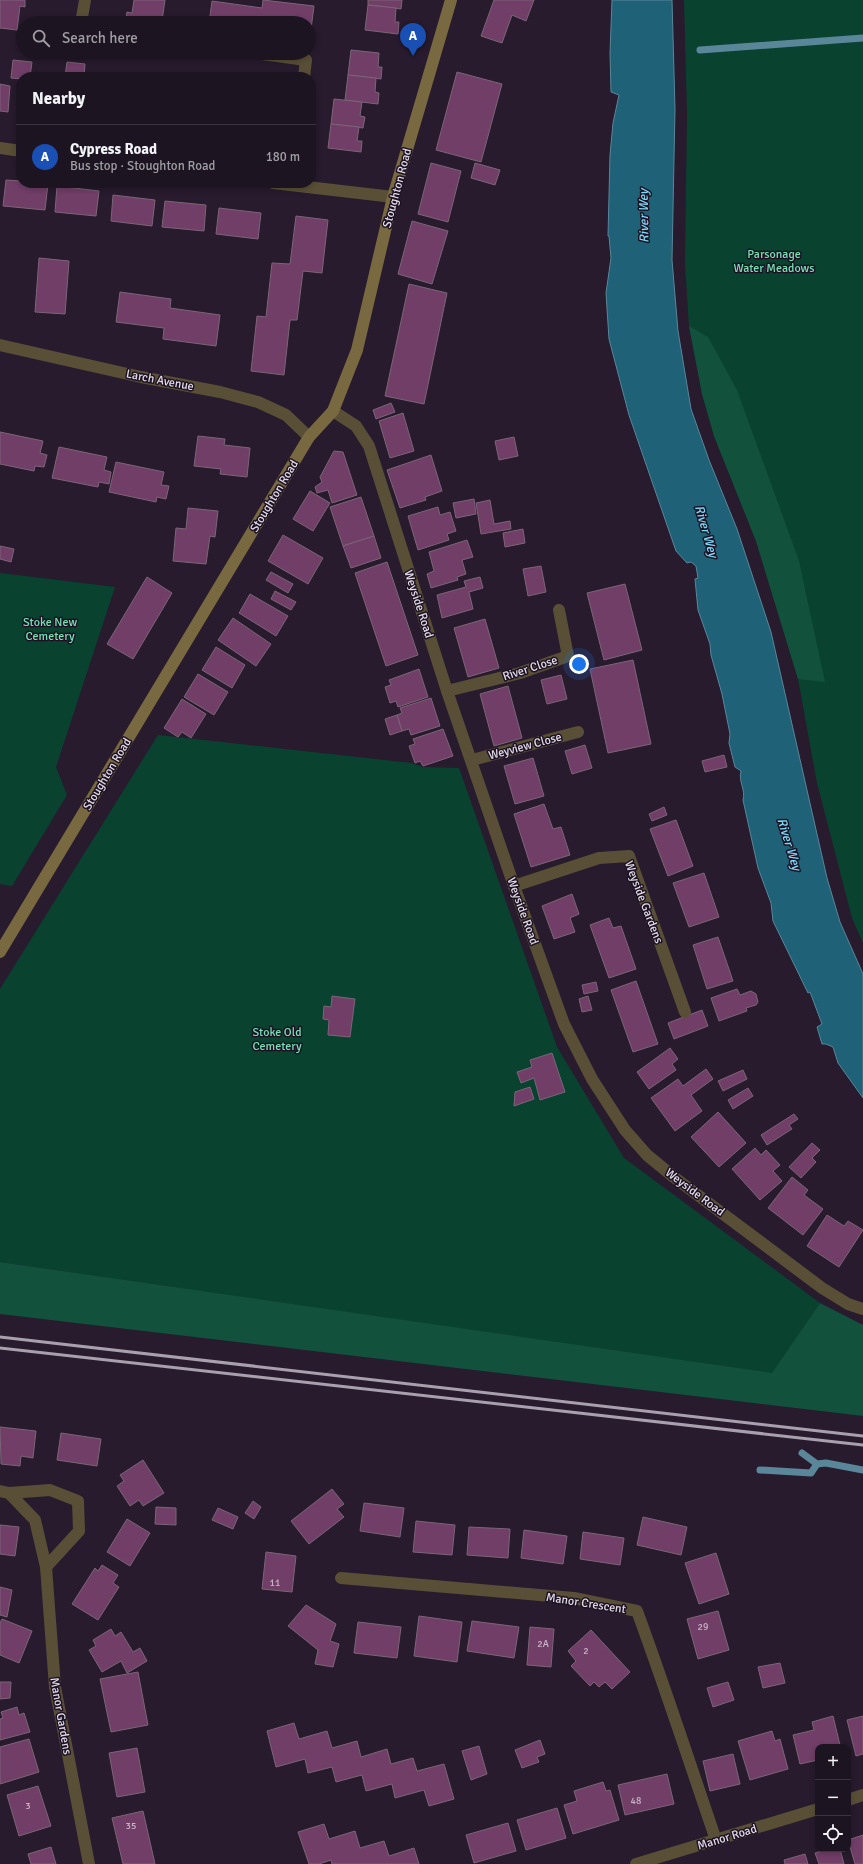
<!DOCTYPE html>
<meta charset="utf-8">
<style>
:root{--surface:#1d1422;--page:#251d2a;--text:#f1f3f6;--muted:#a09ea5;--line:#3b3340;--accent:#f391d5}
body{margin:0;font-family:Signika,sans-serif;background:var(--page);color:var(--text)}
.controls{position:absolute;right:12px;bottom:12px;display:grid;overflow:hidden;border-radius:8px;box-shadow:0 2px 6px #0003}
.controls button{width:36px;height:36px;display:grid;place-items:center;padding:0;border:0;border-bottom:1px solid var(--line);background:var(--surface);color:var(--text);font:20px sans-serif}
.you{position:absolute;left:579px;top:664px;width:14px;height:14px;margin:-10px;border:3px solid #fff;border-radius:50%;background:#1a73e8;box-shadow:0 0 0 6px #1a73e833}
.badge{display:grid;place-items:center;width:26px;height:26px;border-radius:50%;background:var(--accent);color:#fff;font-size:13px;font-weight:700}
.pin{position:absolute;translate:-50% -33px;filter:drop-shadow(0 1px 2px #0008)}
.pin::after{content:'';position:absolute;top:21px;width:14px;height:12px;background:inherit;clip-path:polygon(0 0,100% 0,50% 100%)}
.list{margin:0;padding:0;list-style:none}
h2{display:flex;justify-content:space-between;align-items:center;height:52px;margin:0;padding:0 16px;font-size:17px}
h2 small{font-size:13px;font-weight:400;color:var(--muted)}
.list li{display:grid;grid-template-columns:26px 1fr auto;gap:12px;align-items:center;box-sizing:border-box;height:64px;padding:0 16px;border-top:1px solid var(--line)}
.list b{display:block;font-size:15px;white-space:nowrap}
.list p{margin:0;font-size:13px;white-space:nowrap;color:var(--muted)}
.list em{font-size:13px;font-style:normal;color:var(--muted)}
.icon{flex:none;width:22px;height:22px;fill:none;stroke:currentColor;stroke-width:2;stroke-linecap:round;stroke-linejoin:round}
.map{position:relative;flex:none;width:863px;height:1864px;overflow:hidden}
.search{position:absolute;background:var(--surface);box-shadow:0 2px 6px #0003;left:16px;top:16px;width:300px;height:44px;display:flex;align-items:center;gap:10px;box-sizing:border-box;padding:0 14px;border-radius:22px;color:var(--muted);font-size:15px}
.panel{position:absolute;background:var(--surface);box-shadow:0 2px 6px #0003;left:16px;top:72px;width:300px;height:116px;border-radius:16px}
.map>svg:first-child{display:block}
</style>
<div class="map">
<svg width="863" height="1864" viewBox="0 0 863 1864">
<rect width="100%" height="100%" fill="#271b2d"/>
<g fill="#094330">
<polygon points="684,0 863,0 863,943 852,918 817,783 798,679 756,541 714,436 702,394 689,326 685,264 687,113"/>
<polygon points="0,573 115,587 56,767 67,795 12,886 0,884"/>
<polygon points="158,735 411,763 423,767 459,768 557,1047 624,1158 820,1303 772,1374 0,1262 0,989"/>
</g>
<g fill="#12513b">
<polygon points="689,326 708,337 737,390 799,561 825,682 798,679 756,541 714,436 702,394"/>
<polygon points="0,1262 772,1373 820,1303 863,1325 863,1416 0,1314"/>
</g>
<path fill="#1f6177" stroke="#5a8699" d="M 612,0 L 672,0 L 675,109 L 672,260 L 678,331 L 691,409 L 709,460 L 737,529 L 771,632 L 827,878 L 840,922 L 863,974 L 863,1098 L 838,1063 L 833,1047 L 826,1044 L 822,1044 L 817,1027 L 822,1024 L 810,992 L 808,993 L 773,921 L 771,903 L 758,868 L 743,800 C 746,790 738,781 741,771 L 735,767 L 729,743 L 730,734 L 722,694 L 711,655 L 710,644 L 698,610 L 695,579 L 698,578 L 696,566 L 691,562 L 687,563 L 676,551 L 629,415 L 609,339 L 606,293 L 611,258 L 609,236 L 608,236 L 610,155 L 613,123 L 619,95 L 611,92 L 610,53 Z"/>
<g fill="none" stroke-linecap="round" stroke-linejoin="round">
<g stroke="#5a8699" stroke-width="7">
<polyline points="700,50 863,38"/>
<polyline points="802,1453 817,1464 826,1463 863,1470"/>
<polyline points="760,1470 811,1473 817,1464"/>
</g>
</g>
<g fill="#713e68" stroke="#7b6576">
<polygon points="0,0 25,0 25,7 20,6 17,30 0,28"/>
<polygon points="134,0 165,0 162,21 157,20 156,23 125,23 127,12 132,13"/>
<polygon points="263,0 314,6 310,37 309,37 309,23 209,23 212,1 262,8"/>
<polygon points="368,0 402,0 401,9 368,5"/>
<polygon points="494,0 534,0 526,21 512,15 502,43 481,36"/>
<polygon points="368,5 396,8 395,22 399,22 398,34 365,30"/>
<polygon points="351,50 379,53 378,67 382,67 381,79 348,75"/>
<polygon points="13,60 32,62 30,77 21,77 21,79 11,78"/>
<polygon points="67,62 85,64 84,77 65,77"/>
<polygon points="457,72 502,84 481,162 436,150"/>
<polygon points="348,75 376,78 375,92 379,93 378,104 345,100"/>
<polygon points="0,84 10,86 8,112 0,111"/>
<polygon points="334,99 362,102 360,116 365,117 363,128 331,124"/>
<polygon points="21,100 21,121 19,121"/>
<polygon points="331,124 359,127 357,141 362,141 361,152 328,148"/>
<polygon points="431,163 461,171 448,222 418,214"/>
<polygon points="475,163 500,170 495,185 471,178"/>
<polygon points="6,180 21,181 21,183 48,184 45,210 3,206"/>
<polygon points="57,186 99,191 96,216 55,212"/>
<polygon points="113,195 155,200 152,226 111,221"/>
<polygon points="165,201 206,205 204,231 162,227"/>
<polygon points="219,208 261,213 258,239 216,234"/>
<polygon points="296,216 328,220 322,273 303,271 297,320 290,320 284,375 251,371 257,316 266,317 272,263 290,264"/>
<polygon points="412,221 448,231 432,284 398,274"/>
<polygon points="39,258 69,261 65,314 35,312"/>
<polygon points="409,284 447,293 424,404 385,396"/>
<polygon points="120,292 171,299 170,308 220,315 216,346 163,339 164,328 116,322"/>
<polygon points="391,403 395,412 376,419 373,410"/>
<polygon points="403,413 414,451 390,458 379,421"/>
<polygon points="0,432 43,441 40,453 47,455 44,467 35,466 34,471 0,464"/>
<polygon points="198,436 225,439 224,445 250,448 247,477 220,474 221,469 194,466"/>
<polygon points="514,437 518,456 499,460 495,441"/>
<polygon points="59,447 107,457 104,470 111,472 109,484 99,482 98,487 52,478"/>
<polygon points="334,451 343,452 357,495 332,503 328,490 317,493 315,487 322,482 320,477"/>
<polygon points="431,455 442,491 425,497 426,500 400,508 387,470"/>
<polygon points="116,462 164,472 161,485 169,486 166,499 157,497 156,502 109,492"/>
<polygon points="310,491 330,503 313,531 293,519"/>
<polygon points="361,497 374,536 343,546 330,507"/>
<polygon points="474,499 476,514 456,518 453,503"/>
<polygon points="490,500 494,524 510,521 511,529 481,534 476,503"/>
<polygon points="438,507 440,515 450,512 456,531 447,534 449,540 418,550 408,516"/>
<polygon points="188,508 218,511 215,537 210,536 206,564 173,561 176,528 186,529"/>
<polygon points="523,529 525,543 505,547 503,533"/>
<polygon points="283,535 323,558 308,584 268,561"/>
<polygon points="374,536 381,558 351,568 343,546"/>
<polygon points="467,540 473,557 462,560 466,574 457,577 458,580 431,588 427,574 434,571 429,552"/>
<polygon points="0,546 14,549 11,562 0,559"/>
<polygon points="387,562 418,655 386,666 355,573"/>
<polygon points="541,566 546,592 528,596 523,569"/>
<polygon points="271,572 293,584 288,593 266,580"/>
<polygon points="147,577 172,593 133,659 107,644"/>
<polygon points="480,577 483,588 469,592 473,609 442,618 437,595 466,587 464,581"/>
<polygon points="625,584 642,650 604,660 587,593"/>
<polygon points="275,591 296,602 291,610 271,599"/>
<polygon points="250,594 288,616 276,636 239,613"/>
<polygon points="233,618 271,644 256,666 218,640"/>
<polygon points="485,619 499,668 468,677 454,628"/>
<polygon points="216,647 245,665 232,688 202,670"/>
<polygon points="633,660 651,744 608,753 590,669"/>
<polygon points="419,669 428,697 398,707 396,701 390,703 385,687 391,685 389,680"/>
<polygon points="198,674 228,692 214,715 184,697"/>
<polygon points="561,675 567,699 547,704 541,680"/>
<polygon points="508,686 522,738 494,746 480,694"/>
<polygon points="431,698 440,726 411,735 409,729 402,731 397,715 402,713 400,708"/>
<polygon points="182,699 206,714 191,738 182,732 178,737 164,728"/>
<polygon points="397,715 402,731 390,735 385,719"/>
<polygon points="443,729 453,756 423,766 420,761 415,763 409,746 415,744 413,739"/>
<polygon points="585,745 592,768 572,774 565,751"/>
<polygon points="724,755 727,767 705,772 702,761"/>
<polygon points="533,758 544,796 515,804 504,766"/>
<polygon points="544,804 553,829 561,827 570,855 531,867 514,814"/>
<polygon points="664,807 667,815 652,821 649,814"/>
<polygon points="676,820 693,866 668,876 650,829"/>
<polygon points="704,873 719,917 689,927 673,883"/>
<polygon points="572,894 579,914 570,918 575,932 554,939 542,906"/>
<polygon points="609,918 613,928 621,926 636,969 609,978 590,925"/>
<polygon points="718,937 733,981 707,989 693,945"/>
<polygon points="636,981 658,1044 633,1052 611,990"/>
<polygon points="596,982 598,991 584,994 582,985"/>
<polygon points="737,989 740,995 751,991 756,994 758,1002 756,1005 746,1008 747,1011 719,1021 711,998"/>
<polygon points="332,996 355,999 350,1037 328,1035 329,1020 323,1019 324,1006 331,1007"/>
<polygon points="588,996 592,1010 582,1012 579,999"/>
<polygon points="702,1010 708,1026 674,1039 668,1023"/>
<polygon points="670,1048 678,1059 672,1064 676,1070 649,1089 637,1072"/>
<polygon points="552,1053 565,1092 540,1100 534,1078 521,1083 517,1072 532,1067 530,1060"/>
<polygon points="706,1069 713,1079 691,1095 702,1111 675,1131 651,1098 678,1079 683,1086"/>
<polygon points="743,1070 747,1079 723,1091 718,1081"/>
<polygon points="530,1087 534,1099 514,1106 515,1092"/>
<polygon points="748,1088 753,1096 733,1109 728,1100"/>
<polygon points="718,1112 746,1143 719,1167 691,1137"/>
<polygon points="794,1114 798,1119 789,1125 792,1129 767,1145 761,1135"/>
<polygon points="812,1143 820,1150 812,1158 816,1162 801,1178 789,1167"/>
<polygon points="755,1148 761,1155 766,1150 780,1165 773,1171 782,1181 760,1200 732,1169"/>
<polygon points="792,1177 808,1190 804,1195 823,1209 803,1235 768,1208"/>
<polygon points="827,1215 844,1226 848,1221 863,1230 839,1267 807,1246"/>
<polygon points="0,1427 36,1431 33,1458 21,1456 20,1466 1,1464"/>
<polygon points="61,1433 101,1439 97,1466 57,1460"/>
<polygon points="143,1460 164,1493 143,1506 139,1500 130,1506 117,1486 124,1481 120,1475"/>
<polygon points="332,1489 344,1504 337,1509 344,1517 309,1544 291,1521"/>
<polygon points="253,1501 261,1507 254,1519 245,1513"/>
<polygon points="364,1503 404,1508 400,1537 360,1531"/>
<polygon points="156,1507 176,1508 176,1525 155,1524"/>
<polygon points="218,1508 238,1517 233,1529 212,1520"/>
<polygon points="643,1517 687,1527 681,1555 637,1545"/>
<polygon points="127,1519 150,1533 130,1566 107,1552"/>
<polygon points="416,1521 455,1525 452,1555 413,1552"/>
<polygon points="0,1525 19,1527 15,1556 0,1554"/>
<polygon points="469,1527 510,1529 508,1558 467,1555"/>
<polygon points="524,1530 567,1536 563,1564 521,1558"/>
<polygon points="583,1532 624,1538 620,1565 580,1559"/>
<polygon points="266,1552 296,1556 292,1592 262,1589"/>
<polygon points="716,1553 729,1594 699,1604 685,1563"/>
<polygon points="102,1565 118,1575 113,1583 119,1587 98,1620 72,1604 95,1568 98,1571"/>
<polygon points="0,1587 12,1590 7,1617 0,1615"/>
<polygon points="306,1605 336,1624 330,1641 339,1644 333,1667 315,1664 318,1650 288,1626"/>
<polygon points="718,1611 729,1650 698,1659 687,1619"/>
<polygon points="419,1616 462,1622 457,1662 414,1656"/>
<polygon points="2,1619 32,1631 19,1663 0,1655 0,1623"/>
<polygon points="472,1621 519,1627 514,1658 467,1651"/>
<polygon points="358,1622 401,1627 397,1658 354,1653"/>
<polygon points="530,1627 554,1629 551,1667 527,1665"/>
<polygon points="111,1629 115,1636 121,1632 133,1652 140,1648 147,1661 127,1673 121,1661 102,1672 89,1650 96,1646 93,1640"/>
<polygon points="591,1630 630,1672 612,1689 605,1682 599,1687 594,1682 590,1686 571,1666 576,1661 568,1651"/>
<polygon points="780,1663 785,1683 763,1688 758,1667"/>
<polygon points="138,1672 148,1725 111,1732 100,1679"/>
<polygon points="0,1682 11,1682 10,1698 0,1699"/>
<polygon points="728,1682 734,1700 713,1707 707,1688"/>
<polygon points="17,1707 19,1715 24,1713 30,1732 0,1740 0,1719 3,1718 1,1712"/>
<polygon points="833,1716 840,1745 818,1747 818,1760 800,1764 793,1735 814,1730 812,1722"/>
<polygon points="863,1716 863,1754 856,1756 847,1720"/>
<polygon points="294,1723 299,1739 327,1731 332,1748 357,1741 361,1757 387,1749 391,1764 413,1758 417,1771 444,1764 454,1799 429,1806 424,1790 395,1798 392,1784 366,1791 362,1775 336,1782 332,1767 308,1773 305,1759 276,1767 267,1731"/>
<polygon points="772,1731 775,1741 780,1739 788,1769 750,1780 738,1741"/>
<polygon points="29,1739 39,1772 0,1784 0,1747"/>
<polygon points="540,1740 545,1754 537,1757 539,1762 522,1768 515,1750"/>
<polygon points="479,1746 487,1774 471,1780 462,1751"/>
<polygon points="137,1748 145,1792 117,1797 109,1753"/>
<polygon points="733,1754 740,1784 710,1791 703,1761"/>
<polygon points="667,1774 674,1804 625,1815 618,1785"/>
<polygon points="603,1782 606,1791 610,1790 619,1820 573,1834 564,1805 577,1801 574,1791"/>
<polygon points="38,1786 51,1826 19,1836 7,1795"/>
<polygon points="557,1808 566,1838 526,1850 517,1820"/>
<polygon points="143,1811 155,1864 123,1864 112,1818"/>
<polygon points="508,1823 516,1851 474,1863 466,1835"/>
<polygon points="324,1824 329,1839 355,1831 360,1848 384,1841 389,1856 414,1848 419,1864 332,1864 331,1860 319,1864 309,1864 298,1832"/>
<polygon points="863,1835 863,1864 855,1864 848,1840"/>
<polygon points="51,1847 56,1864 31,1864 28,1854"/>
<polygon points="828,1849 840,1849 844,1864 819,1864 815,1853"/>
<polygon points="805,1854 808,1864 785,1864 784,1860"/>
</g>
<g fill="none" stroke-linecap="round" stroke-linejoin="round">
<g stroke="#594f36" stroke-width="12">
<polyline points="81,23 85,0"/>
<polyline points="254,53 306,60 304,77"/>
<polyline points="0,148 21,151"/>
<polyline points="273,183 393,197"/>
<polyline points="0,345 141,377 220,392 258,402 286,415 309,437"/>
<polyline points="333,411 356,426 369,446 447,691 514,886 564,1024 592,1079 625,1130 647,1155 675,1178 822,1288 848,1304 863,1309"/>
<polyline points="447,691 520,673 568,656 559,610"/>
<polyline points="472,760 578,732"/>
<polyline points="514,886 599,858 629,856 685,1012"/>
<polyline points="0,1491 9,1493 35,1520 46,1567 55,1687 89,1864"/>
<polyline points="9,1493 50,1490 78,1501 79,1531 46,1567"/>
<path d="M 341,1578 L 574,1598 L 637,1611 C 665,1687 690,1764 716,1840"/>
<polyline points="848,1800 863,1795"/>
<polyline points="636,1864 818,1809"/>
</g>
<polyline stroke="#796940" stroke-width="12" points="0,952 309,437 333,411 357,350 393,197 451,0"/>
<g stroke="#a8a0ae" stroke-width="3">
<polyline points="0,1337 863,1436"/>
<polyline points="0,1348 863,1445"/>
</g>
</g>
<g text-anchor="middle" stroke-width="3" stroke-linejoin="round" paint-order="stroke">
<g font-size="10" fill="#c6b4c7">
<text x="275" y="1586">11</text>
<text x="703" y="1630">29</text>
<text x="543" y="1647">2A</text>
<text x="586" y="1654">2</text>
<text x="636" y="1804">48</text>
<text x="28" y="1809">3</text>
<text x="131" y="1829">35</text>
</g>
<g font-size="12" fill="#e2dbe7" stroke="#1d1223">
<text transform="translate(397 188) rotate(-75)" y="4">Stoughton Road</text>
<text transform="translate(160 380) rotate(11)" y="4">Larch Avenue</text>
<text transform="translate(274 496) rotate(-59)" y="4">Stoughton Road</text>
<text transform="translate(419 604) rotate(72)" y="4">Weyside Road</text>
<text transform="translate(530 668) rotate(-18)" y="4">River Close</text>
<text transform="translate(525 746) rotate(-15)" y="4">Weyview Close</text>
<text transform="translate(107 774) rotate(-59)" y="4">Stoughton Road</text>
<text transform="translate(644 902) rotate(69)" y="4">Weyside Gardens</text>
<text transform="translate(523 911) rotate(70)" y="4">Weyside Road</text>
<text transform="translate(695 1192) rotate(37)" y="4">Weyside Road</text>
<text transform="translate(586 1603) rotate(9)" y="4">Manor Crescent</text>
<text transform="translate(61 1716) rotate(80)" y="4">Manor Gardens</text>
<text transform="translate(727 1837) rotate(-17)" y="4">Manor Road</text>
</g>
<g font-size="12" fill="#75e3b6" stroke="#1d1223">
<text x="774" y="258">Parsonage<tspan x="774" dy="14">Water Meadows</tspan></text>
<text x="50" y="626">Stoke New<tspan x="50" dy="14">Cemetery</tspan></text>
<text x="277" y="1036">Stoke Old<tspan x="277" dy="14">Cemetery</tspan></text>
</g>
<g font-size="13" font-style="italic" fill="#7ed8f9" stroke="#1d1223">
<text transform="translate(643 216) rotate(-91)" y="5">River Wey</text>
<text transform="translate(707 531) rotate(74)" y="5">River Wey</text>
<text transform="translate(790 844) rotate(73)" y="5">River Wey</text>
</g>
</g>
</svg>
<div class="controls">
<button>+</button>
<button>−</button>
<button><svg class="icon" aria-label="locate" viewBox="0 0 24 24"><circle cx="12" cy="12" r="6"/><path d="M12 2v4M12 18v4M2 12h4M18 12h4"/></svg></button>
</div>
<div class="you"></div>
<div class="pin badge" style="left:413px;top:56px;background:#1a4fb4">A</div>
<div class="search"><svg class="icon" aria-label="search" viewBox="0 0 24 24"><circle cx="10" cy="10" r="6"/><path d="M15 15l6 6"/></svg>Search here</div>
<section class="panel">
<h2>Nearby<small></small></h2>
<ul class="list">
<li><span class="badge" style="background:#1a4fb4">A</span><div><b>Cypress Road</b><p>Bus stop · Stoughton Road</p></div><em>180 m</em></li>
</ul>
</section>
</div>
